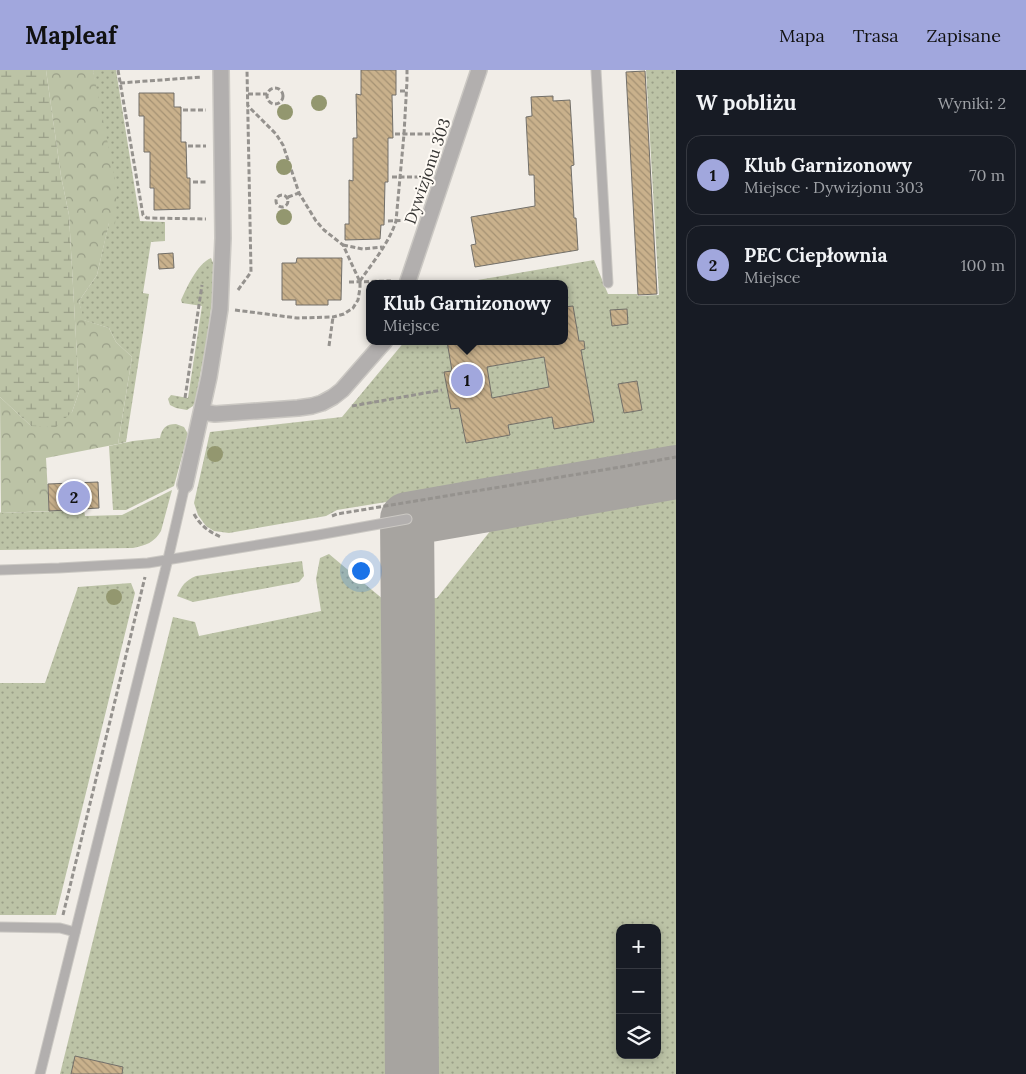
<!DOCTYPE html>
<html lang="pl">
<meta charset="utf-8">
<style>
:root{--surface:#171b24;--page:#242831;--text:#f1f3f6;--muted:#9ea1a6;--line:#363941;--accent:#a1a7dd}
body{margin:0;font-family:Lora,serif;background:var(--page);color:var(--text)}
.controls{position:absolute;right:15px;bottom:15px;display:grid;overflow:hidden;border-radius:10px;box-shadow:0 2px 8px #0003}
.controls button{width:45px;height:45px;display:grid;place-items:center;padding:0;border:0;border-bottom:1px solid var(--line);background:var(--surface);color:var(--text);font:25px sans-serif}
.you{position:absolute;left:360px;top:500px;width:18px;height:18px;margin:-12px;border:4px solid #fff;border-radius:50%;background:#1a73e8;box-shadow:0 0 0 8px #1a73e833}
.badge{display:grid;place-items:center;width:32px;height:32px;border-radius:50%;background:var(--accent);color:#111;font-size:16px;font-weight:700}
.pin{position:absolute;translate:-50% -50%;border:2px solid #fff;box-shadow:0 1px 5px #0006}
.popup{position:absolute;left:366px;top:210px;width:202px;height:65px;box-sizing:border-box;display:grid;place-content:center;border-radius:10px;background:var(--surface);filter:drop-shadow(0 1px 4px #0005);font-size:16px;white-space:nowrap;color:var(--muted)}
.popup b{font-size:19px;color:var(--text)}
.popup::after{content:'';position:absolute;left:50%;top:100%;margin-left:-10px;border:10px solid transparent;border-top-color:var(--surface)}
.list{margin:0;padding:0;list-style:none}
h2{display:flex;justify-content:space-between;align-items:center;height:65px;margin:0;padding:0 20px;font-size:21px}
h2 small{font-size:16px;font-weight:400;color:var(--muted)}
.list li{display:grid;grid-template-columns:32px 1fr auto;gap:15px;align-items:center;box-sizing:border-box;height:80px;margin:0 10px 10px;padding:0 10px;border:1px solid var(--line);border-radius:15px}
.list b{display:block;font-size:19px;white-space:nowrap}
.list p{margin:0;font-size:16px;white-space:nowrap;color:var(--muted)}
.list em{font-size:16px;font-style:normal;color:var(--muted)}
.icon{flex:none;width:28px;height:28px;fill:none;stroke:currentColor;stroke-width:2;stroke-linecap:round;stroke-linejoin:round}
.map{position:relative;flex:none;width:676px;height:1004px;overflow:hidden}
header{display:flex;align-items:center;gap:30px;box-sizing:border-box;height:70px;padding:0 25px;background:var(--accent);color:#111}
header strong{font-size:24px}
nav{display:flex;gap:28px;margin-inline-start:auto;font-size:18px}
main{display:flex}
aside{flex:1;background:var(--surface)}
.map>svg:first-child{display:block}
</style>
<header>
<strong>Mapleaf</strong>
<nav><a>Mapa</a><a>Trasa</a><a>Zapisane</a></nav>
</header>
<main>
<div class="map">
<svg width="676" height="1004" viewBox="0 0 676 1004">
<defs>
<pattern id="grass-dots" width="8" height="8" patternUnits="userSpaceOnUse" patternTransform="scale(1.25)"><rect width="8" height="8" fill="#bcc3a6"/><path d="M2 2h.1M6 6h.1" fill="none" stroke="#9a9f88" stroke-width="1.8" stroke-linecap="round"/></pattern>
<pattern id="forest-crowns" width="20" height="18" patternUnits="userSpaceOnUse" patternTransform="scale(1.25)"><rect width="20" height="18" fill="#bcc3a6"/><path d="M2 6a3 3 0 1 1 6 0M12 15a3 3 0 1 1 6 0" fill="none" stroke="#9a9f88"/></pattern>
<pattern id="wetland-marsh" width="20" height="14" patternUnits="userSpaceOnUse" patternTransform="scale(1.25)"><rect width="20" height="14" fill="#bcc3a6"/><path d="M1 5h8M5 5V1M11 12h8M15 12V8" fill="none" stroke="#9a9f88"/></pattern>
<pattern id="building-back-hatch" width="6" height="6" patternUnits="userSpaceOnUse" patternTransform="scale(1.25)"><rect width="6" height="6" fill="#c9b18c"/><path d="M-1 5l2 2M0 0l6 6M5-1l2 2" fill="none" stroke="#a49173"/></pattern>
</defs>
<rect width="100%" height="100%" fill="#f1ede7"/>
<g fill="url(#grass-dots)" fill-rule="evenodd">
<polygon points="93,0 116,0 140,151 165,152 165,171 151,172 143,223 149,224 126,372 118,374 132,287 116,272 109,258 83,250 79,231 97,205 109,152 115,154"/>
<polygon points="646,0 676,0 676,383 638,391 337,440 326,446 229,463 214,461 206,456 198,445 194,433 210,362 342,347 405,271 564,271 564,214 454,214 594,190 608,224 637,224 638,226 659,225"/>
<path d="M 211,188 L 213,193 L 212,231 L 207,269 L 195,332 L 193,336 L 187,340 L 176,338 L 170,335 L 168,329 L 171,325 L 188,328 L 202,236 L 182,233 L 181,230 C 187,217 197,194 211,188 Z"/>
<path d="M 176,354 L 184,357 L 188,364 L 174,416 L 126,440 L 113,440 L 109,376 L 133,371 L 160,368 C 162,358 166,354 176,354 Z"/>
<path d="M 172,420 L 161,461 C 154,473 146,475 133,478 L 0,480 L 0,442 L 1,443 L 84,440 L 85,446 L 122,445 Z"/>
<path d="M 676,422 L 676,1004 L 60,1004 L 173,547 L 195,552 L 199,566 L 321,541 L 316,509 L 320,488 L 329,484 L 384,530 L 437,528 L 495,455 ZM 620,858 L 657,858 L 657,985 L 620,985 Z"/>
<path d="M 302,491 L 304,506 L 299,512 L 193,532 L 177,526 C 182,515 185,511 196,506 Z"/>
<polygon points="131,513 135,523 56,845 0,845 0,613 45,613 78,517"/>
</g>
<polygon fill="url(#forest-crowns)" points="46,0 93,0 117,119 115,155 109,153 97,205 79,231 84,250 109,258 116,272 132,287 118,374 46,388 49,441 1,443 0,327 31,356 72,342 79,322 69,145 61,106"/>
<polygon fill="url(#wetland-marsh)" points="0,0 46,0 61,106 69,145 79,322 72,342 56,357 31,356 0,327"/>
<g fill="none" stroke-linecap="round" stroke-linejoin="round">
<polyline stroke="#a7a4a0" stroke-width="54" points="412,1004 407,449 676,402"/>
</g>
<g fill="url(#building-back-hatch)" stroke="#726f69" fill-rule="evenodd">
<polygon points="361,0 396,0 396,25 392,25 393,68 388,68 388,112 385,112 384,155 381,155 380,169 345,170 345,154 349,154 349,110 353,111 353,68 357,68 356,24 361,25"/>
<polygon points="645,1 657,224 638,225 626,2"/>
<polygon points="139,23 174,23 174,37 181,37 181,72 186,72 187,108 190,108 190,139 154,140 154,118 150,118 150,82 144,82 144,46 139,46"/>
<polygon points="553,26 553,31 570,30 574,95 571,96 574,148 576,148 578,180 475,197 471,175 476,174 471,147 535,136 534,105 529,105 526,47 532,46 531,27"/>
<polygon points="173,183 174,198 159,199 158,184"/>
<polygon points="297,188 342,188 341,230 328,230 328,235 296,235 296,230 282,230 282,193 296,193"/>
<path d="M 573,236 L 579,271 L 584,271 L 585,279 L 581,280 L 594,352 L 554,359 L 552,347 L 508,355 L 510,365 L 466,373 L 459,338 L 451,339 L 444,302 L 452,301 L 447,271 L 564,271 L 564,237 ZM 544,287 L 549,317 L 492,328 L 487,297 Z"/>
<polygon points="627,239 628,254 612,256 610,240"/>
<polygon points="637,311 642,340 624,343 618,314"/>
<polygon points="98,412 99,438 49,441 48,414"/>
<polygon points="75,986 123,997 122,1004 71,1004"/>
</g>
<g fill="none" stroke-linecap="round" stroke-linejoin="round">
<g stroke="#cbc8c3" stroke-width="11">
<g id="service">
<polyline points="596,0 608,213"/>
<polyline points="0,500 59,498 148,493 318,465 407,449"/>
<polyline points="0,857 60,858 75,862"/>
<polyline points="40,1004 168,489 185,415"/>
</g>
</g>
<g stroke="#cbc8c3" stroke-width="18">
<g id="minor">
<polyline points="407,214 479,0"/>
<polyline points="202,342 215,344 298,338 312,336 322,333 333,327 342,320 385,271"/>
<polyline points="185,415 209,307 220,239 223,168 221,0"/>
</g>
</g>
<g stroke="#95928e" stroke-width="3" stroke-dasharray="5 2.5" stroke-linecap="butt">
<polyline points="118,0 143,145 147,148 206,149"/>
<polyline points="120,13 202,7"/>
<circle cx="275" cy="26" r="8"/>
<polyline points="400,21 407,21"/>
<polyline points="248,24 267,24"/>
<polyline points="183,40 206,40"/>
<polyline points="395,64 441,64"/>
<polyline points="188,76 206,76"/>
<polyline points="392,107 427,107"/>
<polyline points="193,112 206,112"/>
<circle cx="282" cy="131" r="6"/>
<polyline points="288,127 299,123"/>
<polyline points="388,151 412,150"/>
<polyline points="343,175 363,179 382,177"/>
<path d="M 360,211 C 373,192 389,173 396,151 L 404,64 L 407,11 L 407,0"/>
<polyline points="349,212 391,211"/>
<polyline points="238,220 251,202 247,0"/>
<polyline points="235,240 297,248 333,247 344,244 353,238 358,230 360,218 360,212 343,175 324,160 316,151 299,123 283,75 276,64 248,36"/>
<polyline points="329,276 333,247"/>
<polyline points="185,328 202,215"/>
<polyline points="352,336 442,320"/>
<path d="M 194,444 C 200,455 209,462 221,467"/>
<polyline points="332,446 337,444 621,397 676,387"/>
<polyline points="63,845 145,507"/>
</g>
<use href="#service" stroke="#b2afae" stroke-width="9"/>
<use href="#minor" stroke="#b2afae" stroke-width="15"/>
</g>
<g fill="#93976f">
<circle cx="319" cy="33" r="8"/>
<circle cx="285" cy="42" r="8"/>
<circle cx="284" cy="97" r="8"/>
<circle cx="284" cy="147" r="8"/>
<circle cx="215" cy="384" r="8"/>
<circle cx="114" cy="527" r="8"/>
</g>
<g text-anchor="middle" stroke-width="4" stroke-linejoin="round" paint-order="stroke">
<g font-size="16" fill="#343331" stroke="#fefaf4">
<text transform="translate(427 101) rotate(-71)" y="6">Dywizjonu 303</text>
</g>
</g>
</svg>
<div class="controls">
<button>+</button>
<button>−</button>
<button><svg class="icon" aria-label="layers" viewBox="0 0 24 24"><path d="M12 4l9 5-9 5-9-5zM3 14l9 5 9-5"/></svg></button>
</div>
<div class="you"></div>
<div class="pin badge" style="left:467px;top:310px">1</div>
<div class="popup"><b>Klub Garnizonowy</b>Miejsce</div>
<div class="pin badge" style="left:74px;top:427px">2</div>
</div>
<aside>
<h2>W pobliżu<small>Wyniki: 2</small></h2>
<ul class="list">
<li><span class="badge">1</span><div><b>Klub Garnizonowy</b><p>Miejsce · Dywizjonu 303</p></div><em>70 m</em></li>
<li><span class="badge">2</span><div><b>PEC Ciepłownia</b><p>Miejsce</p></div><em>100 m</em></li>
</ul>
</aside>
</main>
